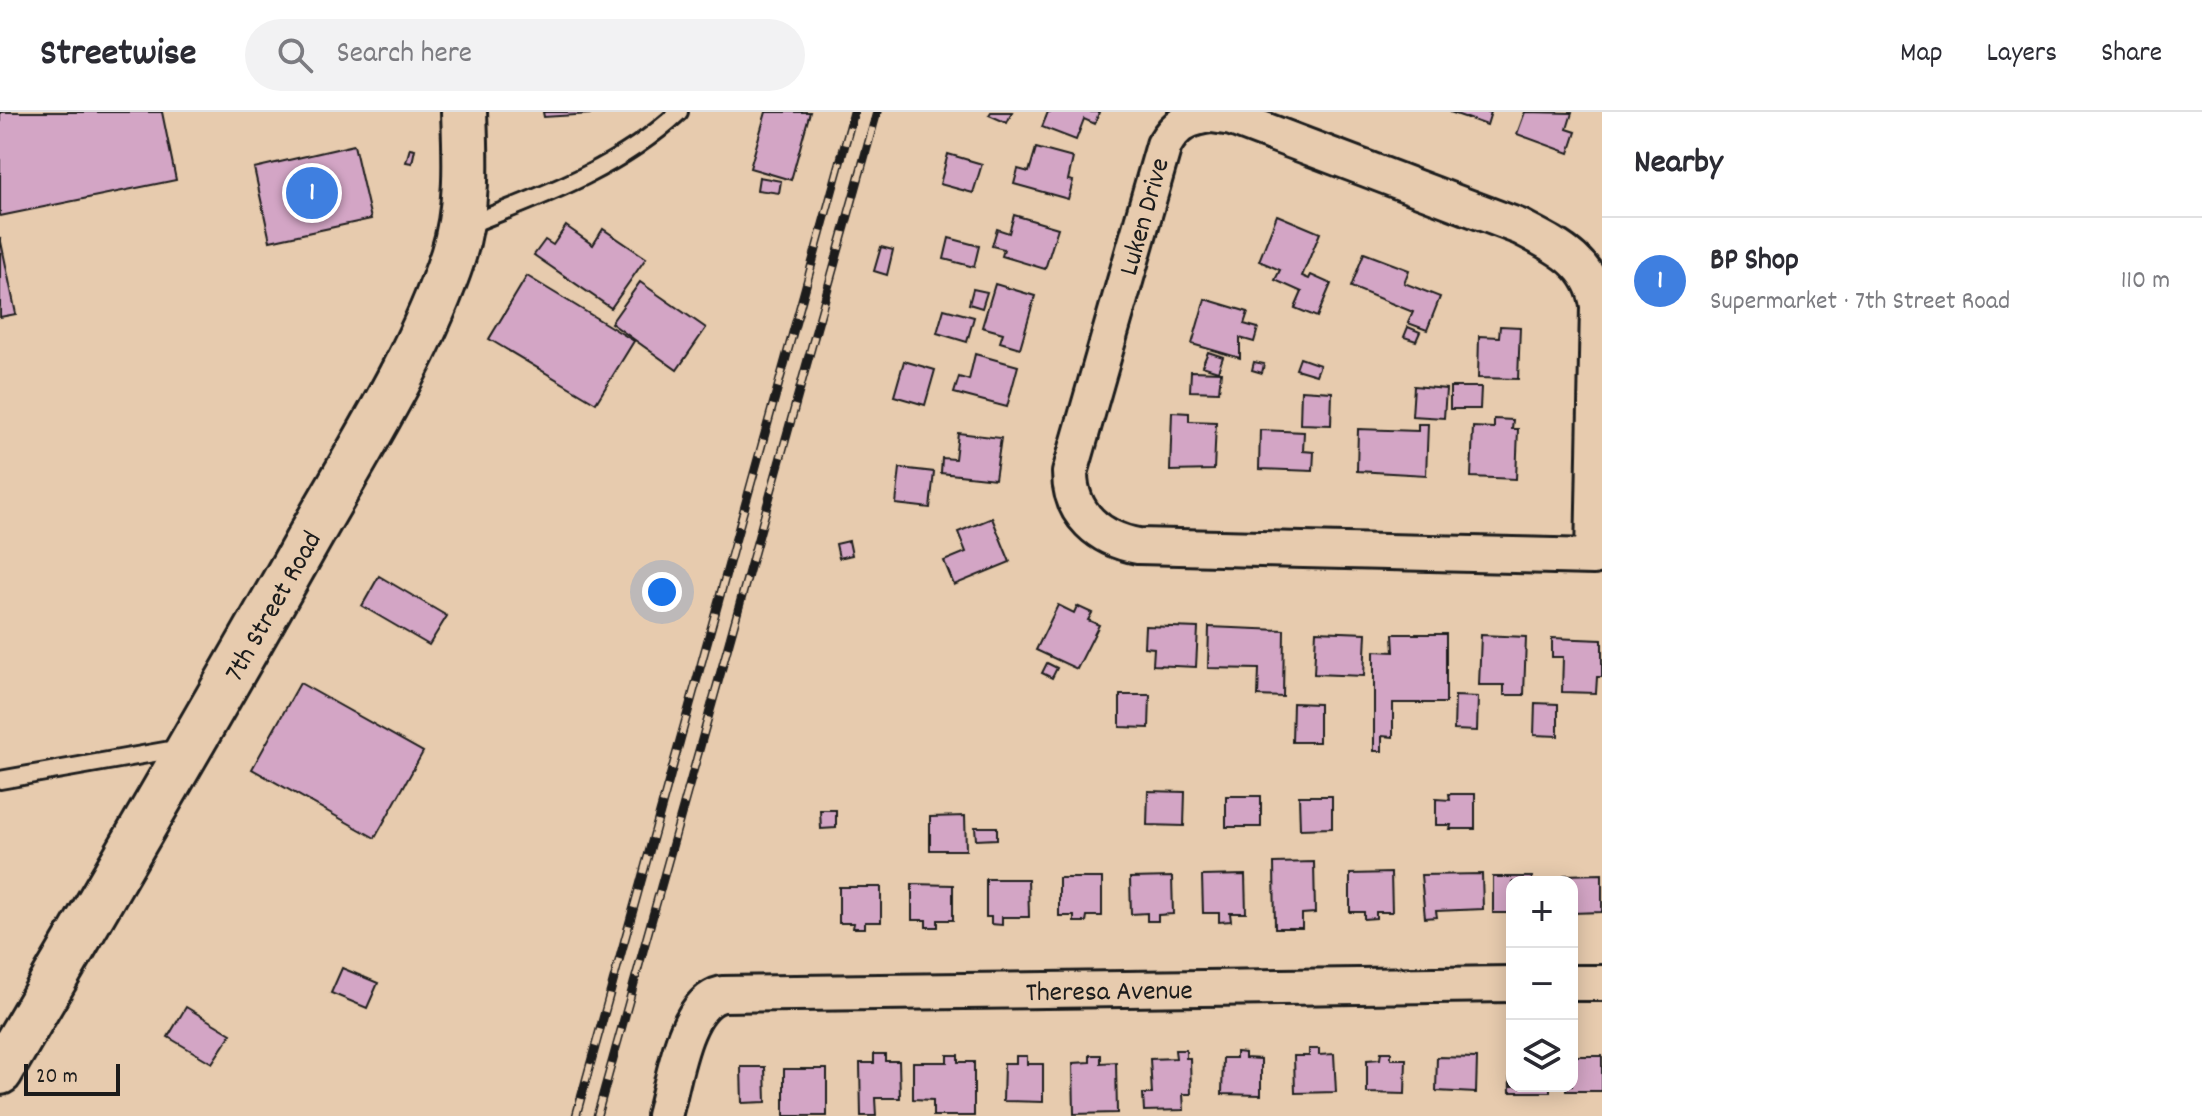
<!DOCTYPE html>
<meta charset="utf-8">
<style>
:root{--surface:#fff;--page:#f2f2f3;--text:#2b2b33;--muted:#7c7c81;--line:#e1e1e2;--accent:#111827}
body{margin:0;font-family:Dekko,sans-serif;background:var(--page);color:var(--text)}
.controls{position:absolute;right:24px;bottom:24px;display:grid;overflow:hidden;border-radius:16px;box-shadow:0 4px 20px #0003}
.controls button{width:72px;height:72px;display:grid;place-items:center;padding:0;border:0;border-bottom:2px solid var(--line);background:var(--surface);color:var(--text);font:40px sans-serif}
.scale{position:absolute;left:24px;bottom:20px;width:96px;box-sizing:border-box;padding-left:8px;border:4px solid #1c1c1c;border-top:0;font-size:22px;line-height:28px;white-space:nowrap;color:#1c1c1c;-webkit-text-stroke:6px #e7cbae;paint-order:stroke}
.you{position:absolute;left:662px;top:480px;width:28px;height:28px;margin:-20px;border:6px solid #fff;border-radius:50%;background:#1a73e8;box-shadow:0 0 0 12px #1a73e833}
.badge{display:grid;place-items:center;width:52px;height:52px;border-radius:50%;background:var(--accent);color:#fff;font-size:26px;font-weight:700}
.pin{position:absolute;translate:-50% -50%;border:4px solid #fff;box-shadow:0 2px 8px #0006}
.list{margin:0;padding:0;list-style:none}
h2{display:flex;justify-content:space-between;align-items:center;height:104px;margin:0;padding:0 32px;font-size:34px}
h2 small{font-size:26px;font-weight:400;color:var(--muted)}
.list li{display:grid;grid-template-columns:52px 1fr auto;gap:24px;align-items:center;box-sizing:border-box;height:128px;padding:0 32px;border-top:2px solid var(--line)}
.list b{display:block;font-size:30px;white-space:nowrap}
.list p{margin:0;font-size:26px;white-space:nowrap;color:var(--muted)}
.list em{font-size:26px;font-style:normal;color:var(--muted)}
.icon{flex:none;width:44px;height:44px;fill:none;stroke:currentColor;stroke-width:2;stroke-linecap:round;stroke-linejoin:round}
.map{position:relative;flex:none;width:1602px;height:1004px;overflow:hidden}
header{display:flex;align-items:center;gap:48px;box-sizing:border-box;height:112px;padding:0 40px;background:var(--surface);border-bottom:2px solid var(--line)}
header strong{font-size:38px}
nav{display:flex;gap:44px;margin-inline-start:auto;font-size:28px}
.search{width:560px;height:72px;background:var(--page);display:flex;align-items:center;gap:20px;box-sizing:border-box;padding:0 28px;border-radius:44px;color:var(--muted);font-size:30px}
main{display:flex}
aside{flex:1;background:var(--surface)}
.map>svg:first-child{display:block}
</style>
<header>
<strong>Streetwise</strong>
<div class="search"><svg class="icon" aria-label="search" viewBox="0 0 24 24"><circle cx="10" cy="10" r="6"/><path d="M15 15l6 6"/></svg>Search here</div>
<nav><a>Map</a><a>Layers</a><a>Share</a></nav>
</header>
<main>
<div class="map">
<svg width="1602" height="1004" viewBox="0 0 1602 1004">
<rect width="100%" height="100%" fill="#e7cbae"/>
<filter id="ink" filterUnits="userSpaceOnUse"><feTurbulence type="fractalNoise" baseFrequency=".0125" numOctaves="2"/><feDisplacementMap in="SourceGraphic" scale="16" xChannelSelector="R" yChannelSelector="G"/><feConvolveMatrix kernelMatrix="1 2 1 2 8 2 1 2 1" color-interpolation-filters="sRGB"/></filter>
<g filter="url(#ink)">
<g fill="#d3a5c5" stroke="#1c1c1c" stroke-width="2">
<polygon points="0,0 162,0 176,68 0,104"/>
<polygon points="543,0 623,0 544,5"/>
<polygon points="766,0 810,0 791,68 750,56"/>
<polygon points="991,0 1012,0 1007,11 989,3"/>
<polygon points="1048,0 1099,0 1095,12 1084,7 1076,28 1042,15"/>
<polygon points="1450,0 1491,0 1487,13"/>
<polygon points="1525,0 1572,1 1567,17 1576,20 1569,41 1517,22"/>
<polygon points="354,33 371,107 270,129 254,56"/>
<polygon points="410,36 415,37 412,51 406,50"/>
<polygon points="1036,36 1073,46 1068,68 1073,69 1068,87 1014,72 1018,57 1029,60"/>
<polygon points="948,42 982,52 973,81 940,72"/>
<polygon points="759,65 781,69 779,81 757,78"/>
<polygon points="1014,103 1058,116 1045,157 1002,144 1004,137 992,134 997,117 1009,121"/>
<polygon points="1277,103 1320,121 1302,164 1309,167 1311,163 1331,172 1317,205 1295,196 1302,180 1275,168 1280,158 1259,149"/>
<polygon points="566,114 593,133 603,117 646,146 611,196 534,143 545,128 553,133"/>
<polygon points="0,125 16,202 0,205"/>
<polygon points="949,126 979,134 974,155 944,147"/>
<polygon points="881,135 893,138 887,163 874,159"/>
<polygon points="1364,141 1409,158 1404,171 1440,185 1427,218 1408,211 1413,200 1351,175"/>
<polygon points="527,164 634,229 596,291 489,227"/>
<polygon points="640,170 706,216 677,258 611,211"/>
<polygon points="995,172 1035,184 1020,236 1000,230 1003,221 982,215"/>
<polygon points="973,177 987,180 982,196 969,192"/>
<polygon points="1205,187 1248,200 1244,212 1258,216 1254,230 1240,226 1240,246 1192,232"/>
<polygon points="944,197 974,205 967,230 937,221"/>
<polygon points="1500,214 1520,215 1518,267 1478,266 1479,224 1499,225"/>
<polygon points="1408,215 1420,220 1416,229 1404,225"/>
<polygon points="1208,240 1223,245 1218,259 1202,254"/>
<polygon points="975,242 1018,254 1007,295 954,281 959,265 969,268"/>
<polygon points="1300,246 1320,253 1316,263 1296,257"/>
<polygon points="904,249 935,258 925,293 894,284"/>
<polygon points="1254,250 1264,252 1262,261 1252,258"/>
<polygon points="1191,259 1221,260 1219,280 1190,279"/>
<polygon points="1414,274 1446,277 1444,306 1412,304"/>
<polygon points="1450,275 1481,275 1480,297 1450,297"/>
<polygon points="1301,278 1332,280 1331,313 1300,312"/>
<polygon points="1172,300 1189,301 1189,309 1216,310 1214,358 1170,359"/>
<polygon points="1494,307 1513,308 1512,317 1518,317 1516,367 1471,365 1473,315 1494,316"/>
<polygon points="1418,312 1428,312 1426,363 1357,359 1358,317 1418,319"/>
<polygon points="1260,318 1304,320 1303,339 1314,340 1313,359 1259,357"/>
<polygon points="958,321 1001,326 995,367 941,361 942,346 955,347"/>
<polygon points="900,356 934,360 930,396 896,392"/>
<polygon points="992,406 1010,450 954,473 944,449 966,440 958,420"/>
<polygon points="849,429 852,443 839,446 836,432"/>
<polygon points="379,464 447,504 429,533 362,494"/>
<polygon points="1058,493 1074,501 1077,494 1092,501 1088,508 1099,513 1077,557 1036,538"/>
<polygon points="1145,514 1198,516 1196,555 1153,553 1154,536 1144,535"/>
<polygon points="1209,515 1284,518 1283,585 1258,584 1259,557 1208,556"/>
<polygon points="1316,519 1366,521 1364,564 1314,562"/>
<polygon points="1393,522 1446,522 1446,591 1393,591 1393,625 1382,624 1382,639 1374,639 1374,539 1394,540"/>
<polygon points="1481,523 1526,525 1524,583 1504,583 1504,573 1479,573"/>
<polygon points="1552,526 1602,528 1602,565 1597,565 1596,581 1562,580 1563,545 1552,545"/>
<polygon points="1047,551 1057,556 1052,566 1042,561"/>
<polygon points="300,571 423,640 375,726 252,657"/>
<polygon points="1120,583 1150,583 1149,616 1120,615"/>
<polygon points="1455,584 1478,585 1477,619 1454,618"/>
<polygon points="1293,591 1319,592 1319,630 1292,630"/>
<polygon points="1535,591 1558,592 1558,624 1534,623"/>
<polygon points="1148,679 1185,680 1184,714 1147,713"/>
<polygon points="1449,682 1475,682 1475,717 1450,717 1451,713 1436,713 1436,687 1450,688"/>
<rect x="1226" y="684" width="35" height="31"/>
<polygon points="1299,684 1332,684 1332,716 1300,717"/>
<polygon points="820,698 836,698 836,716 821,717"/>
<polygon points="965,704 966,738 930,738 930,705"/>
<polygon points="975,715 997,715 997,727 976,728"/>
<polygon points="1314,750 1315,801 1302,802 1302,816 1275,816 1274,751"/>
<polygon points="1391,761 1392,800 1376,800 1376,806 1364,807 1364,800 1350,800 1350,762"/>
<polygon points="1482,762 1483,797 1436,799 1437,805 1425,806 1421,763"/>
<polygon points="1602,762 1602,800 1572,801 1572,770 1564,770 1564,763"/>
<polygon points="1245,763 1246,801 1230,801 1231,809 1219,810 1219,801 1203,801 1202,764"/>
<polygon points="1172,765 1173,802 1158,803 1158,809 1147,809 1147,801 1131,802 1130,766"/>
<polygon points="1493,765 1532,765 1532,770 1512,770 1512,801 1493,801"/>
<polygon points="1059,766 1102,766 1102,804 1087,804 1086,810 1074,810 1074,804 1059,804"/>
<polygon points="986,767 1028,767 1029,805 1002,805 1002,813 991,812 991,805 986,805"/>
<polygon points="912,772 953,773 953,808 938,808 938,815 926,815 926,808 912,808"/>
<polygon points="839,775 881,775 881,810 865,810 865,816 853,816 854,811 839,811"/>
<polygon points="342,856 378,871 367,896 331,881"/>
<polygon points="186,895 231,922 212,951 168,925"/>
<polygon points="1309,937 1319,937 1319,943 1334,942 1336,980 1295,981 1294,944 1309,944"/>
<polygon points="1175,938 1186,938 1186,946 1190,946 1191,982 1183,982 1184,998 1144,999 1143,982 1152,982 1150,947 1176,946"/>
<polygon points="1236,940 1245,941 1245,946 1261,947 1261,983 1222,982 1223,946 1236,946"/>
<polygon points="1381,940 1391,940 1391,947 1406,947 1405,982 1367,981 1367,948 1380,947"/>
<polygon points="874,942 885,942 885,949 899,949 900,986 875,986 876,1004 861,1004 860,951 874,951"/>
<polygon points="947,943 958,943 958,950 974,950 974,1004 933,1004 933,988 913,987 913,950 947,950"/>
<polygon points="1090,943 1101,943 1101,951 1116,950 1117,1001 1074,1002 1073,951 1090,950"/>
<polygon points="1016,944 1027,944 1027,952 1043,952 1043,990 1003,989 1004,951 1016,951"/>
<polygon points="1572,944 1602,944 1602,979 1566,979 1566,974 1572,974"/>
<polygon points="1437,945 1477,946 1476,981 1436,979"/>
<polygon points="1509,945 1512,974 1550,974 1550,980 1510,980"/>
<polygon points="741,955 765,955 766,990 742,991"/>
<rect x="784" y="957" width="43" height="47"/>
</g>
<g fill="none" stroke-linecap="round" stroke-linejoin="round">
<g stroke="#1c1c1c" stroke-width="22">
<g id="lane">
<path d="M 465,114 C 542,84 618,57 679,0"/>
<polyline points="0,668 182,636"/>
</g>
</g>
<g stroke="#1c1c1c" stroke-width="40">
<g id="street">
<path d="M 1212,3 L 1232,6 L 1520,115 C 1556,134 1592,150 1598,194 L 1593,445 L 1138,434 C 1099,427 1070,402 1070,361 L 1164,33 C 1176,12 1188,6 1212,3 Z"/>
<polyline points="1572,871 1602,871"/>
<path id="s1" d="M 664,1004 C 674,969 683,891 722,882 L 1512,872"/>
</g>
</g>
<g stroke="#1c1c1c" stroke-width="50">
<g id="primary">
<path id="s2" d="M 0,960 C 102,786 205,611 304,435 C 356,342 419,247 453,144 C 468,97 466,49 464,0"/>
</g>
</g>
<use href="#lane" stroke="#e7cbae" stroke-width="16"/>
<use href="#street" stroke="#e7cbae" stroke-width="34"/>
<use href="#primary" stroke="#e7cbae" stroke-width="44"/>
<g stroke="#1c1c1c" stroke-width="9">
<g id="rail">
<polyline points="576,1004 854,0"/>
<polyline points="597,1004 877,0"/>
</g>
</g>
<use href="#rail" stroke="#e7cbae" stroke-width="6" stroke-dasharray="18" stroke-linecap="butt"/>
</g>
</g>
<g text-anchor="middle" stroke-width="7" stroke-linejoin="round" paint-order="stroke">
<g font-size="28" fill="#1c1c1c" stroke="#e7cbae">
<text transform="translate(1142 104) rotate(-74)" y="10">Luken Drive</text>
<text dy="10" stroke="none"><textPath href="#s2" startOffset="540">7th Street Road</textPath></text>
<text dy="10" stroke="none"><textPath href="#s1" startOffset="528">Theresa Avenue</textPath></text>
</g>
</g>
</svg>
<div class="controls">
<button>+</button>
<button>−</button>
<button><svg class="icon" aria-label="layers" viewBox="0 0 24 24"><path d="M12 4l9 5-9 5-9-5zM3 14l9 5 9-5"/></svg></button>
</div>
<div class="scale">20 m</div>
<div class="you"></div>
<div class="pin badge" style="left:312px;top:81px;background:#3f7fe0">1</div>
</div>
<aside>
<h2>Nearby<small></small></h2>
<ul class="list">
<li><span class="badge" style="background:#3f7fe0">1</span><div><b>BP Shop</b><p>Supermarket · 7th Street Road</p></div><em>110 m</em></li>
</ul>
</aside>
</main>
